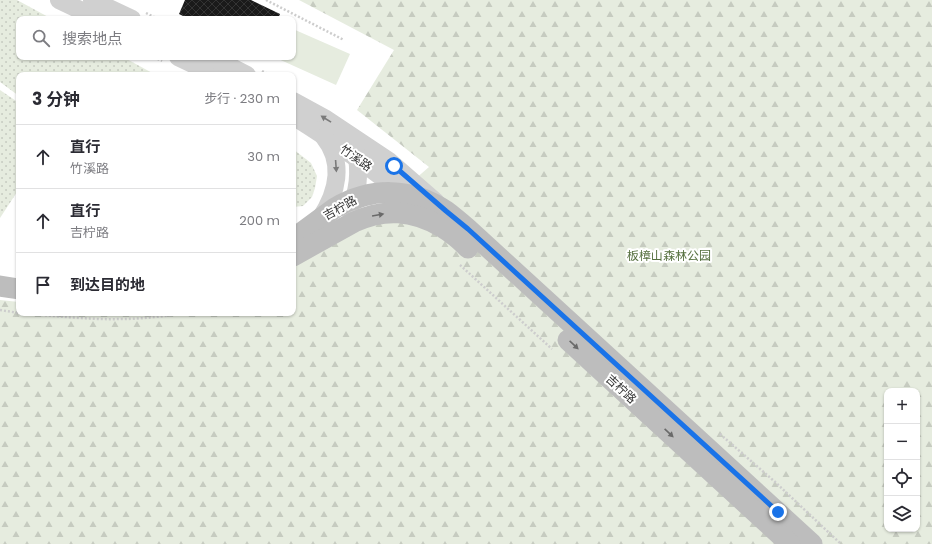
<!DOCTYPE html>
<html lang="zh">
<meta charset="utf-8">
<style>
:root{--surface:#fff;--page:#f2f2f3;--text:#2b2b33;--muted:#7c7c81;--line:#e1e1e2}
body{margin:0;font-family:Poppins,"Noto Sans SC",sans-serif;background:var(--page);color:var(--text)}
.controls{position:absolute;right:12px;bottom:12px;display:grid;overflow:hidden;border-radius:8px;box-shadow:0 1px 3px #0004}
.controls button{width:36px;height:36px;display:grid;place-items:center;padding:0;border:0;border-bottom:1px solid var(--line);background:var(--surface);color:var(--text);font:20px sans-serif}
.stop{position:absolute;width:12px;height:12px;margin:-9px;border:3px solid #1a73e8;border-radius:50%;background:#fff}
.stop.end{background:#1a73e8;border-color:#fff;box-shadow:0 1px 4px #0008}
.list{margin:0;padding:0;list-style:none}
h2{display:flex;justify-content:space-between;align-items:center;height:52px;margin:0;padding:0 16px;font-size:17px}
h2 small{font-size:13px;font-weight:400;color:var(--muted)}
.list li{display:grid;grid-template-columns:26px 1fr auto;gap:12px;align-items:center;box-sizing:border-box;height:64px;padding:0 16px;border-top:1px solid var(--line)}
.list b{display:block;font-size:15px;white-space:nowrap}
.list p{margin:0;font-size:13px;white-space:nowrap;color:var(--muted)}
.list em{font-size:13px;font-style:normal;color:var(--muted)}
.icon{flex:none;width:22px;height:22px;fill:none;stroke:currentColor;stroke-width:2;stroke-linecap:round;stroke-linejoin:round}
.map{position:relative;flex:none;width:932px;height:544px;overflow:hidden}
.search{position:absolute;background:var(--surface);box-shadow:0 1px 3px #0004;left:16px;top:16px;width:280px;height:44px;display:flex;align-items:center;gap:10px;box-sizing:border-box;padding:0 14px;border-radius:8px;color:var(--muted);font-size:15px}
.panel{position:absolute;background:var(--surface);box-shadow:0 1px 3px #0004;left:16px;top:72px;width:280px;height:244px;border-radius:8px}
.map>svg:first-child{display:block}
</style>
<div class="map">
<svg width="932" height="544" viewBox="0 0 932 544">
<defs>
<pattern id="grass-dots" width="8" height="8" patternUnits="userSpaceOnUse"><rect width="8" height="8" fill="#e6ecdf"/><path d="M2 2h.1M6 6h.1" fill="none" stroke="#c6cbc0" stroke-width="1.8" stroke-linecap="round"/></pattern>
<pattern id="forest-firs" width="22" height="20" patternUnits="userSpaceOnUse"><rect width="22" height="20" fill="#e6ecdf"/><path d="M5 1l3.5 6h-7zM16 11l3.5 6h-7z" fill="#c6cbc0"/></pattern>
<pattern id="building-cross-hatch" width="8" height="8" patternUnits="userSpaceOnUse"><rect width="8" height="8" fill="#1a1a1a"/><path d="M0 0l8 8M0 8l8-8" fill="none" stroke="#333"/></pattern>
</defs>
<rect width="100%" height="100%" fill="#fff"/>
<g fill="url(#grass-dots)">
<polygon points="0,0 17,0 52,19 19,19 19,57 123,57 156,75 19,75 19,96 0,82"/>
<polygon points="0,90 19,103 19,189 0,218"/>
<polygon points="293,149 311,163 317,176 315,188 312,197 303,206 293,207"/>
</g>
<path fill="url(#forest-firs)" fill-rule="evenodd" d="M 299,0 L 932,0 L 932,544 L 0,544 L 0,300 L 19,302 L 19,313 L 293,313 L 293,259 L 363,224 L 429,167 L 357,110 L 394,50 ZM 887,391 L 917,391 L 917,529 L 887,529 Z"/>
<polygon fill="#e6ecdf" points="293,29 350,54 336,85 274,57 293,57"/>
<polygon fill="url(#building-cross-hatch)" points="185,0 251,0 280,14 278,19 189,19 179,14"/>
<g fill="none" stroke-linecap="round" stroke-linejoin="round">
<g stroke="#cdcdcd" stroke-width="2.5" stroke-dasharray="2 2" stroke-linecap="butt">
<polyline points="266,0 344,40"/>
<polyline points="146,13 158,19"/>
<polyline points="154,57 162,61"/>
<polyline points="262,71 270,75"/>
<polyline points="460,265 552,349"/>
<polyline points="0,310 19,313"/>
<path d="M 21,313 C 55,316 89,320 122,319 C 144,319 165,316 186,313"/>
<polyline points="720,434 774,481 841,544"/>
</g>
<g stroke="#d0d0d0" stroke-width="18">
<polyline points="59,0 99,19"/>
<polyline points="92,0 132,19"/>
<polyline points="178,57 216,75"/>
<polyline points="212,57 247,75"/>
<polyline points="293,101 326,119 389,161 436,202"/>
<path d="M 293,116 C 333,141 372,168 408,198"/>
<path d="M 349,210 C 359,191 360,171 356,151"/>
<path d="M 320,219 C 337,193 345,163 324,137"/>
</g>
<g stroke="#bdbdbd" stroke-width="21">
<path d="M 293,239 L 335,208 C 371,187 411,187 446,211 C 454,217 461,223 468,229 L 812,544"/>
<path d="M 293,256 L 354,222 C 385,208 412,210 442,227 C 445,229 449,231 452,234 C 458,238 463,243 468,248"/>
<polyline points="0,286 19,289"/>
<polyline points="568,340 790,544"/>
</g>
</g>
<defs><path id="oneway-solid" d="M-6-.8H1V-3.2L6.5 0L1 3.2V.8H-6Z"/></defs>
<g fill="#7a7a7a">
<use href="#oneway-solid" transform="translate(326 119) rotate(-148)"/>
<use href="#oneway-solid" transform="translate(336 166) rotate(86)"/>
</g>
<g fill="#6a6a6a">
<use href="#oneway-solid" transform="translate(378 215) rotate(-10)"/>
<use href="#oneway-solid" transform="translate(574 345) rotate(43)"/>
<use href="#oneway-solid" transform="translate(669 433) rotate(43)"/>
</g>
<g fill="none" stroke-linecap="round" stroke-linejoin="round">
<polyline stroke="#1a73e8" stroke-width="5" points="394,166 446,211 468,229 778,512"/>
</g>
<g text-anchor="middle" stroke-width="4" stroke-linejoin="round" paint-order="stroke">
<g font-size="12" fill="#333" stroke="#fff">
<text transform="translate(356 158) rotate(35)" y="4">竹溪路</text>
<text transform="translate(340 208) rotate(-29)" y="4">吉柠路</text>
<text transform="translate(621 389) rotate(43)" y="4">吉柠路</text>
</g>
<g font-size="12" fill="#56703f" stroke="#fff">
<text x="669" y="260">板樟山森林公园</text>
</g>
</g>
</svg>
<div class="controls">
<button>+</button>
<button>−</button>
<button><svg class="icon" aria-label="locate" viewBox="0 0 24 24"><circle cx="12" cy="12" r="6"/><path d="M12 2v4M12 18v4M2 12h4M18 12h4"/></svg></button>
<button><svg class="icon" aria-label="layers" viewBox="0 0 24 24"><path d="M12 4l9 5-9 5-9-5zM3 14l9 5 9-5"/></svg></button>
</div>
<div class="stop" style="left:394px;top:166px"></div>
<div class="stop end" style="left:778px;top:512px"></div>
<div class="search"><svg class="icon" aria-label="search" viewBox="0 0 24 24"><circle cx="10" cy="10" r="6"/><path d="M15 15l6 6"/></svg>搜索地点</div>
<section class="panel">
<h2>3 分钟<small>步行 · 230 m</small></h2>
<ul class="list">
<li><svg class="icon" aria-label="ahead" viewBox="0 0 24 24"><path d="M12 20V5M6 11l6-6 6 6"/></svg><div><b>直行</b><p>竹溪路</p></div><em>30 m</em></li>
<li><svg class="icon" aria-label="ahead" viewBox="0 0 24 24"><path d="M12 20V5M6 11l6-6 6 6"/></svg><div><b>直行</b><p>吉柠路</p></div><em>200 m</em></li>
<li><svg class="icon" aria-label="arrive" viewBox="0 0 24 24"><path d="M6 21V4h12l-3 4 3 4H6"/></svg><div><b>到达目的地</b></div></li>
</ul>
</section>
</div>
